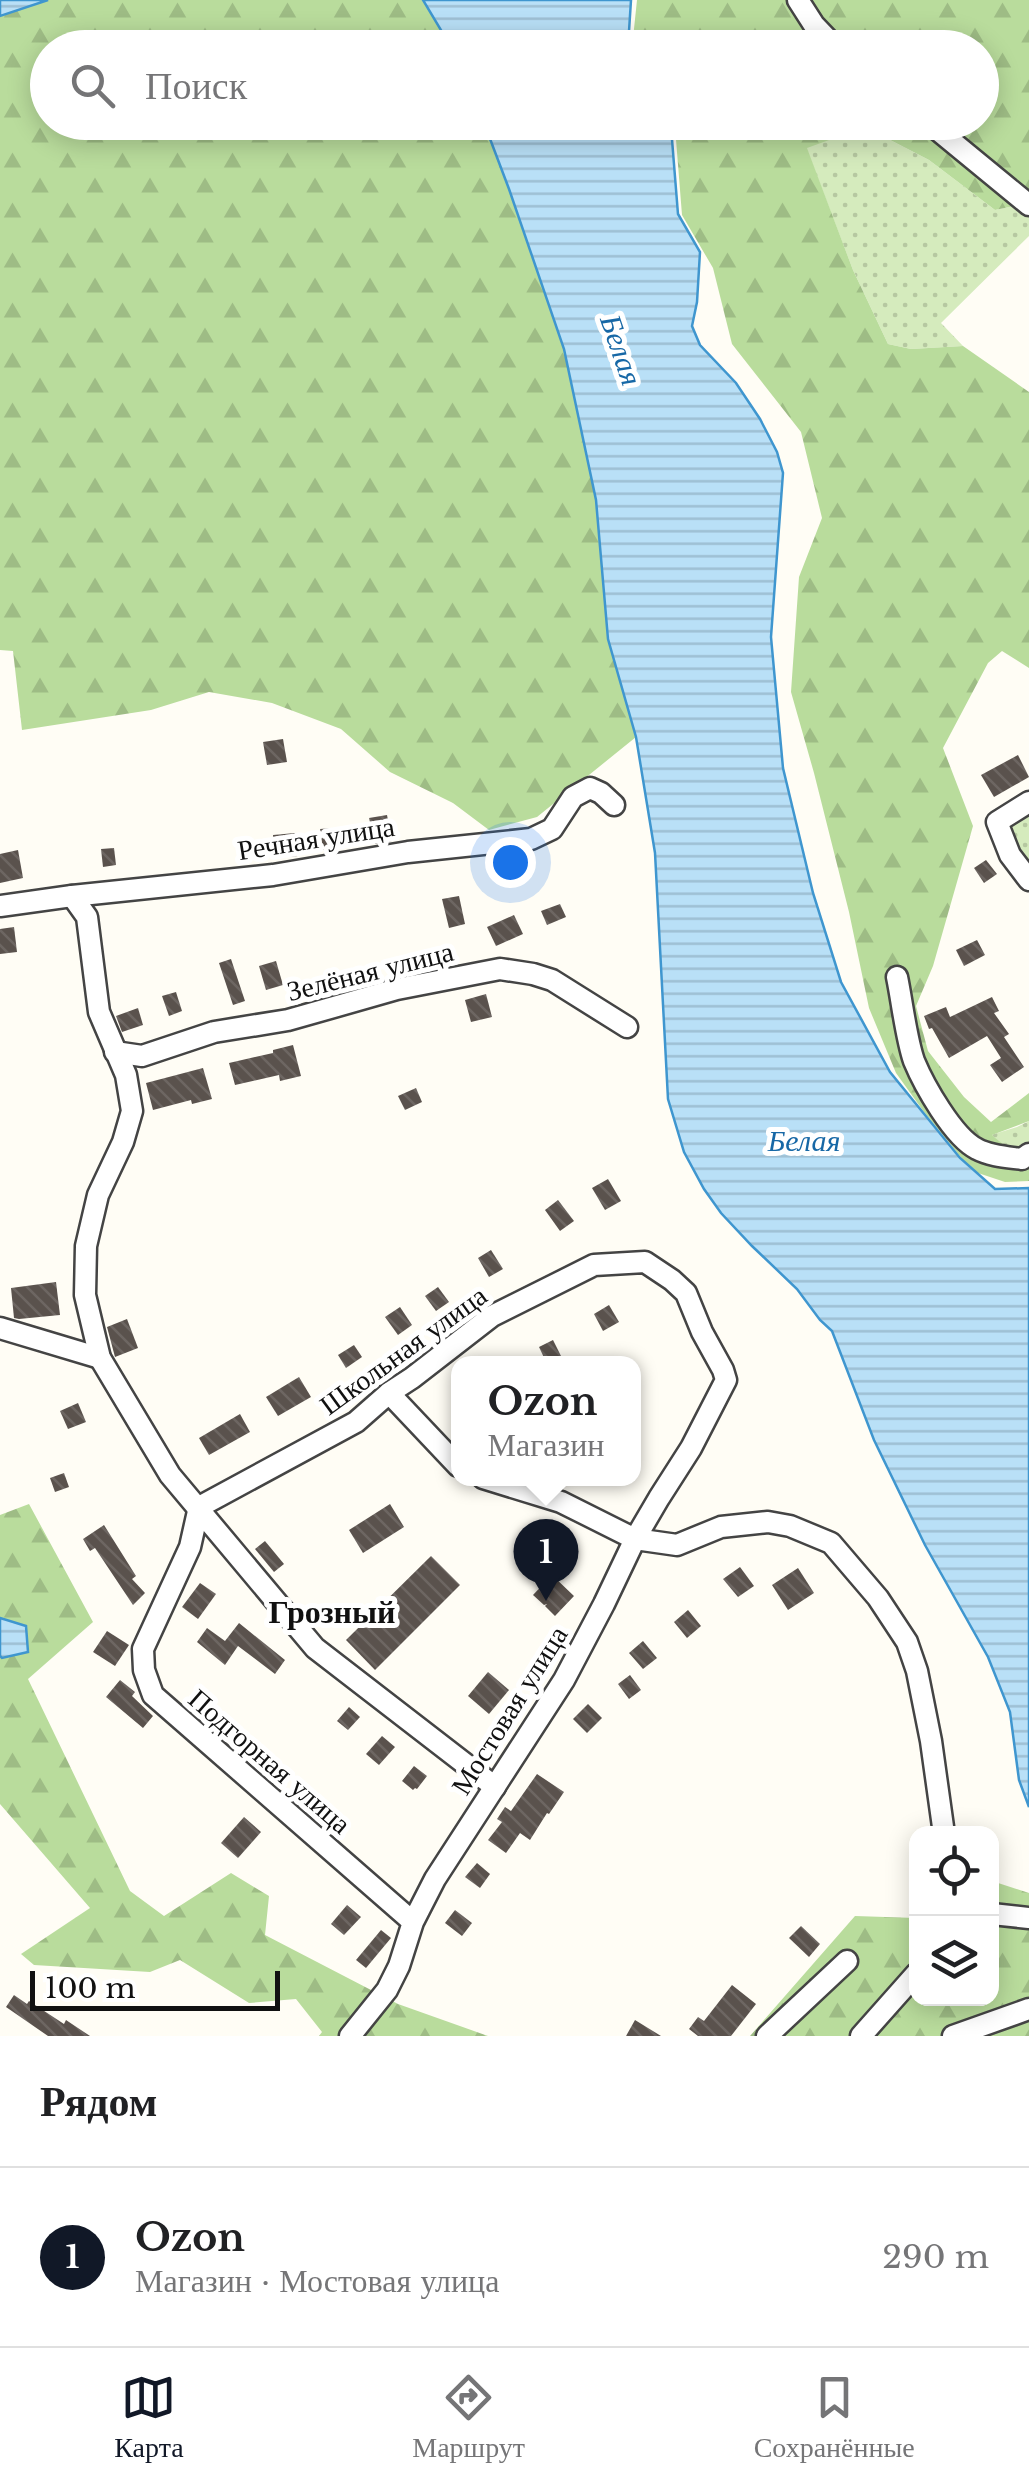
<!DOCTYPE html>
<html lang="ru">
<meta charset="utf-8">
<style>
:root{--surface:#fff;--page:#f2f2f2;--text:#202124;--muted:#757577;--line:#e0e0e0;--accent:#111827}
body{margin:0;font-family:"Libre Baskerville",serif;background:var(--page);color:var(--text)}
.controls{position:absolute;right:30px;bottom:30px;display:grid;overflow:hidden;border-radius:20px;box-shadow:0 5px 25px #0003}
.controls button{width:90px;height:90px;display:grid;place-items:center;padding:0;border:0;border-bottom:2px solid var(--line);background:var(--surface);color:var(--text);font:50px sans-serif}
.scale{position:absolute;left:30px;bottom:25px;width:250px;box-sizing:border-box;padding-left:10px;border:5px solid #111;border-top:0;font-size:28px;line-height:35px;white-space:nowrap;color:#111;-webkit-text-stroke:8px #fff;paint-order:stroke}
.you{position:absolute;left:510px;top:862px;width:35px;height:35px;margin:-25px;border:8px solid #fff;border-radius:50%;background:#1a73e8;box-shadow:0 0 0 15px #1a73e833}
.badge{display:grid;place-items:center;width:65px;height:65px;border-radius:50%;background:var(--accent);color:#fff;font-size:32px;font-weight:700}
.pin{position:absolute;translate:-50% -82px;filter:drop-shadow(0 2px 5px #0008)}
.pin::after{content:'';position:absolute;top:52px;width:35px;height:30px;background:inherit;clip-path:polygon(0 0,100% 0,50% 100%)}
.popup{position:absolute;left:451px;top:1356px;width:190px;height:130px;box-sizing:border-box;display:grid;place-content:center;border-radius:20px;background:var(--surface);filter:drop-shadow(0 2px 8px #0005);font-size:32px;white-space:nowrap;color:var(--muted)}
.popup b{font-size:38px;color:var(--text)}
.popup::after{content:'';position:absolute;left:50%;top:100%;margin-left:-20px;border:20px solid transparent;border-top-color:var(--surface)}
.list{margin:0;padding:0;list-style:none}
h2{display:flex;justify-content:space-between;align-items:center;height:130px;margin:0;padding:0 40px;font-size:42px}
h2 small{font-size:32px;font-weight:400;color:var(--muted)}
.list li{display:grid;grid-template-columns:65px 1fr auto;gap:30px;align-items:center;box-sizing:border-box;height:180px;padding:0 40px;border-top:2px solid var(--line)}
.list b{display:block;font-size:38px;white-space:nowrap}
.list p{margin:0;font-size:32px;white-space:nowrap;color:var(--muted)}
.list em{font-size:32px;font-style:normal;color:var(--muted)}
.icon{flex:none;width:55px;height:55px;fill:none;stroke:currentColor;stroke-width:2;stroke-linecap:round;stroke-linejoin:round}
.map{position:relative;flex:none;width:1029px;height:2036px;overflow:hidden}
.search{position:absolute;background:var(--surface);box-shadow:0 5px 25px #0003;left:30px;right:30px;top:30px;height:110px;display:flex;align-items:center;gap:25px;box-sizing:border-box;padding:0 35px;border-radius:55px;color:var(--muted);font-size:38px}
.sheet{height:310px;background:var(--surface)}
nav{display:flex;justify-content:space-around;align-items:center;box-sizing:border-box;height:140px;border-top:2px solid var(--line);background:var(--surface);font-size:28px;color:var(--muted)}
nav a{display:grid;justify-items:center;gap:5px}
nav .on{color:var(--accent)}
.map>svg:first-child{display:block}
</style>
<div class="map">
<svg width="1029" height="2036" viewBox="0 0 1029 2036">
<defs>
<pattern id="grass-dots" width="8" height="8" patternUnits="userSpaceOnUse" patternTransform="scale(2.5)"><rect width="8" height="8" fill="#d5ebbd"/><path d="M2 2h.1M6 6h.1" fill="none" stroke="#b6c8a1" stroke-width="1.8" stroke-linecap="round"/></pattern>
<pattern id="forest-firs" width="22" height="20" patternUnits="userSpaceOnUse" patternTransform="scale(2.5)"><rect width="22" height="20" fill="#b9dc9c"/><path d="M5 1l3.5 6h-7zM16 11l3.5 6h-7z" fill="#9ebc85"/></pattern>
<pattern id="water-rules" width="6" height="5" patternUnits="userSpaceOnUse" patternTransform="scale(2.5)"><rect width="6" height="5" fill="#b9e0f7"/><path d="M0 2.5h6" fill="none" stroke="#9ebfd3"/></pattern>
<pattern id="building-back-hatch" width="6" height="6" patternUnits="userSpaceOnUse" patternTransform="scale(2.5)"><rect width="6" height="6" fill="#5a524d"/><path d="M-1 5l2 2M0 0l6 6M5-1l2 2" fill="none" stroke="#6d6662"/></pattern>
</defs>
<rect width="100%" height="100%" fill="#fffdf5"/>
<g fill="url(#grass-dots)">
<polygon points="865,127 929,160 995,210 1029,203 1029,236 941,323 963,346 911,349 888,344 853,270 806,147"/>
<polygon points="1029,793 1029,890 991,819"/>
<path d="M 1029,1121 L 1029,1148 C 1014,1153 1002,1144 991,1135 L 1017,1127 Z"/>
</g>
<g fill="url(#forest-firs)">
<polygon points="48,0 423,0 451,47 48,48 48,122 484,123 509,189 564,349 596,500 608,639 636,737 537,817 489,830 453,803 390,772 341,729 272,703 209,692 151,710 22,730 13,651 0,650 0,16"/>
<path d="M 637,0 L 1029,0 L 1029,203 L 995,210 L 929,160 L 865,127 L 807,148 L 853,270 L 888,344 L 911,349 L 963,346 L 1029,392 L 1029,668 L 1002,651 L 988,663 L 943,748 L 973,826 L 933,966 L 916,1006 L 928,1051 L 964,1097 L 991,1122 L 1029,1093 L 1029,1121 L 992,1135 C 1003,1145 1014,1153 1029,1148 L 1029,1181 L 1005,1182 L 972,1171 L 924,1112 L 896,1073 L 869,1008 L 849,912 L 814,773 L 791,692 L 799,577 L 822,518 L 801,432 L 732,344 L 713,268 L 682,215 L 675,127 L 672,123 L 982,122 L 982,48 L 632,48 Z"/>
<polygon points="29,1504 93,1622 28,1679 130,1891 164,1916 231,1873 269,1896 265,1935 398,2004 488,2036 319,2036 322,2032 296,1999 249,2003 180,1960 150,1972 34,1965 21,1954 90,1908 0,1804 0,1515"/>
<polygon points="992,1881 1029,1893 1029,2036 750,2036 855,1916 916,1918 916,1998 992,1998"/>
</g>
<g fill="url(#water-rules)" stroke="#3f96cf" stroke-width="2.5">
<polygon points="0,0 48,0 0,16"/>
<polygon points="423,0 631,0 628,47 451,47"/>
<polygon points="668,122 671,127 678,214 700,252 697,302 692,326 700,345 736,383 760,419 777,452 783,473 771,637 783,768 813,893 841,982 890,1072 960,1158 995,1189 1029,1188 1029,1807 1019,1780 1010,1712 988,1657 925,1545 874,1440 832,1331 820,1320 797,1289 752,1246 721,1213 704,1189 684,1152 668,1099 655,853 636,737 608,639 596,500 564,349 509,189 484,123"/>
<polygon points="0,1618 26,1626 28,1652 2,1658 0,1656"/>
</g>
<g fill="url(#building-back-hatch)">
<polygon points="283,739 287,762 267,765 263,742"/>
<polygon points="1018,755 1029,777 994,797 981,775"/>
<polygon points="387,815 392,841 375,844 369,818"/>
<polygon points="333,828 336,848 323,850 320,829"/>
<polygon points="295,833 298,856 275,858 273,835"/>
<polygon points="114,848 116,865 103,867 101,849"/>
<polygon points="18,850 23,878 0,883 0,854"/>
<polygon points="986,860 997,874 984,883 974,868"/>
<polygon points="459,896 465,924 449,928 442,899"/>
<polygon points="560,904 566,917 547,925 541,911"/>
<polygon points="514,915 523,934 496,946 487,927"/>
<polygon points="14,927 17,952 0,954 0,929"/>
<polygon points="977,940 985,955 964,966 956,950"/>
<polygon points="231,959 245,1001 233,1005 219,963"/>
<polygon points="276,961 283,985 266,990 259,966"/>
<polygon points="176,992 182,1011 169,1016 162,996"/>
<polygon points="486,994 492,1017 471,1022 465,1000"/>
<polygon points="992,997 999,1011 994,1013 1009,1034 1004,1037 1024,1067 1002,1082 990,1065 1001,1058 987,1036 949,1058 932,1028 929,1029 924,1016 946,1007 950,1017"/>
<polygon points="138,1008 143,1025 122,1032 116,1016"/>
<polygon points="293,1045 301,1076 280,1081 279,1075 235,1085 229,1063 273,1053 273,1050"/>
<polygon points="203,1068 212,1099 192,1104 191,1100 153,1110 146,1083"/>
<polygon points="416,1088 422,1102 405,1110 398,1096"/>
<polygon points="608,1179 621,1201 605,1210 592,1188"/>
<polygon points="558,1200 574,1221 560,1231 545,1210"/>
<polygon points="491,1250 503,1269 489,1277 478,1258"/>
<polygon points="56,1282 60,1315 19,1319 14,1318 11,1288"/>
<polygon points="438,1287 449,1302 436,1311 425,1296"/>
<polygon points="609,1305 619,1322 603,1331 594,1314"/>
<polygon points="400,1307 412,1325 398,1335 385,1317"/>
<polygon points="127,1319 138,1348 115,1357 107,1327"/>
<polygon points="553,1340 562,1358 547,1364 539,1347"/>
<polygon points="354,1345 362,1357 346,1368 338,1355"/>
<polygon points="299,1377 311,1397 278,1416 266,1397"/>
<polygon points="78,1403 86,1422 68,1429 60,1411"/>
<polygon points="240,1414 250,1432 209,1455 199,1438"/>
<polygon points="64,1473 69,1487 55,1492 50,1478"/>
<polygon points="390,1504 404,1527 363,1553 349,1530"/>
<polygon points="104,1525 136,1576 132,1579 145,1593 133,1605 95,1548 90,1551 83,1539"/>
<polygon points="548,1538 565,1556 551,1569 535,1551"/>
<polygon points="265,1541 284,1564 274,1572 255,1549"/>
<polygon points="431,1556 460,1585 375,1670 346,1640"/>
<polygon points="740,1567 754,1586 738,1597 723,1579"/>
<polygon points="798,1568 814,1593 788,1610 772,1585"/>
<polygon points="552,1575 574,1596 555,1616 545,1606 547,1604 544,1605 533,1595"/>
<polygon points="200,1583 216,1594 198,1619 182,1607"/>
<polygon points="688,1610 701,1626 687,1638 674,1622"/>
<polygon points="239,1623 285,1660 275,1674 238,1646 225,1665 197,1642 207,1628 225,1641"/>
<polygon points="107,1631 129,1645 115,1666 93,1652"/>
<polygon points="643,1641 657,1658 643,1669 629,1653"/>
<polygon points="488,1672 509,1690 489,1714 468,1696"/>
<polygon points="630,1675 641,1690 629,1699 618,1684"/>
<polygon points="120,1680 135,1692 132,1696 153,1716 143,1728 106,1697"/>
<polygon points="588,1704 602,1718 587,1733 573,1719"/>
<polygon points="349,1707 360,1717 348,1730 337,1721"/>
<polygon points="382,1736 395,1747 379,1765 366,1754"/>
<polygon points="414,1766 427,1776 417,1789 415,1788 413,1790 402,1781"/>
<polygon points="537,1774 564,1792 549,1814 547,1813 530,1840 520,1833 506,1853 488,1840 502,1822 497,1819 505,1807 511,1811"/>
<polygon points="244,1817 261,1832 238,1858 221,1843"/>
<polygon points="477,1863 490,1874 480,1888 465,1877"/>
<polygon points="347,1905 361,1917 344,1935 331,1924"/>
<polygon points="455,1910 472,1923 462,1936 445,1923"/>
<polygon points="801,1926 820,1944 809,1957 789,1938"/>
<polygon points="381,1930 391,1938 366,1968 356,1960"/>
<polygon points="732,1985 756,2004 731,2036 698,2036 689,2029 698,2017 704,2021"/>
<polygon points="14,1995 27,2004 29,2001 64,2024 66,2020 90,2036 48,2036 6,2007"/>
<polygon points="635,2020 661,2036 626,2036"/>
</g>
<g fill="none" stroke-linecap="round" stroke-linejoin="round">
<g stroke="#444" stroke-width="25">
<g id="minor">
<polyline points="798,0 814,25 836,48"/>
<polyline points="928,122 1029,205"/>
<polyline points="1029,802 997,822 1010,855 1029,880"/>
<polyline points="72,896 87,917 99,1012 126,1075 132,1111 123,1142 98,1195 86,1246 85,1295 100,1358 170,1475 315,1648 495,1787"/>
<polyline points="0,906 72,896 273,875 408,852 531,839 552,829 573,797 590,788 601,793 614,805"/>
<path d="M 897,977 C 902,1001 906,1038 914,1061 C 924,1085 953,1137 977,1149 C 990,1156 1007,1157 1022,1159 L 1029,1154"/>
<polyline points="115,1052 142,1056 214,1032 288,1020 397,989 500,969 533,974 552,980 627,1027"/>
<polyline points="0,1328 100,1358"/>
<polyline points="389,1393 458,1466"/>
<polyline points="483,1478 561,1502 635,1539 677,1545 721,1527 768,1522 790,1526 831,1543 878,1598 907,1642 917,1671 931,1741 944,1834"/>
<polyline points="992,1914 1029,1918"/>
<polyline points="350,2036 387,1990 399,1966 413,1922 435,1879 564,1680 604,1604 635,1539 659,1498 691,1448 726,1380 723,1370 702,1332 686,1293 672,1280 645,1262 594,1265 492,1316 412,1378 389,1393 356,1422 199,1507 190,1547 143,1649 144,1670 153,1695 413,1922"/>
<polyline points="767,2036 847,1961"/>
<polyline points="861,2036 916,1974"/>
<polyline points="953,2036 1029,2009"/>
</g>
</g>
<use href="#minor" stroke="#fff" stroke-width="20"/>
</g>
<g text-anchor="middle" stroke-width="10" stroke-linejoin="round" paint-order="stroke">
<g font-size="28" fill="#111" stroke="#fff">
<text transform="translate(316 838) rotate(-9)" y="10">Речная улица</text>
<text transform="translate(370 971) rotate(-14)" y="10">Зелёная улица</text>
<text transform="translate(403 1350) rotate(-36)" y="10">Школьная улица</text>
<text transform="translate(509 1710) rotate(-58)" y="10">Мостовая улица</text>
<text transform="translate(270 1761) rotate(41)" y="10">Подгорная улица</text>
</g>
<g font-size="30" font-style="italic" fill="#1768a6" stroke="#fff">
<text transform="translate(621 350) rotate(71)" y="10">Белая</text>
<text x="804" y="1151">Белая</text>
</g>
<g font-size="32" font-weight="bold" fill="#111" stroke="#fff">
<text x="332" y="1623">Грозный</text>
</g>
</g>
</svg>
<div class="controls">
<button><svg class="icon" aria-label="locate" viewBox="0 0 24 24"><circle cx="12" cy="12" r="6"/><path d="M12 2v4M12 18v4M2 12h4M18 12h4"/></svg></button>
<button><svg class="icon" aria-label="layers" viewBox="0 0 24 24"><path d="M12 4l9 5-9 5-9-5zM3 14l9 5 9-5"/></svg></button>
</div>
<div class="scale">100 m</div>
<div class="you"></div>
<div class="pin badge" style="left:546px;top:1601px">1</div>
<div class="popup"><b>Ozon</b>Магазин</div>
<div class="search"><svg class="icon" aria-label="search" viewBox="0 0 24 24"><circle cx="10" cy="10" r="6"/><path d="M15 15l6 6"/></svg>Поиск</div>
</div>
<section class="sheet">
<h2>Рядом<small></small></h2>
<ul class="list">
<li><span class="badge">1</span><div><b>Ozon</b><p>Магазин · Мостовая улица</p></div><em>290 m</em></li>
</ul>
</section>
<nav>
<a class="on"><svg class="icon" aria-label="map" viewBox="0 0 24 24"><path d="M3 6l6-2 6 2 6-2v14l-6 2-6-2-6 2zM9 4v14M15 6v14"/></svg>Карта</a>
<a><svg class="icon" aria-label="directions" viewBox="0 0 24 24"><path d="M12 3l9 9-9 9-9-9zM9 14v-3h6M13 9l2 2-2 2"/></svg>Маршрут</a>
<a><svg class="icon" aria-label="saved" viewBox="0 0 24 24"><path d="M7 4h10v16l-5-4-5 4z"/></svg>Сохранённые</a>
</nav>
